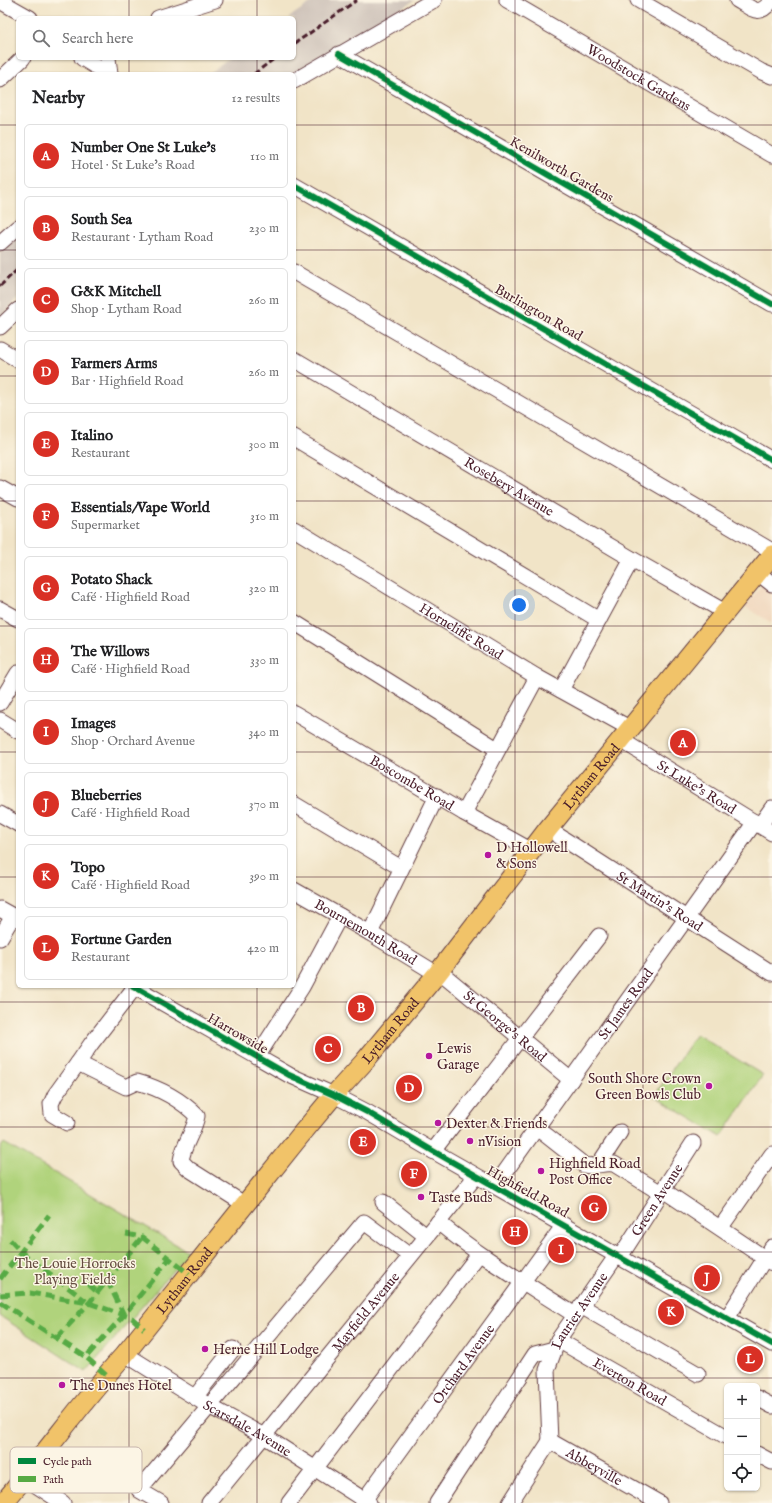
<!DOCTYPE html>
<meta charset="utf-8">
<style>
:root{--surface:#fff;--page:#f2f2f2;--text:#202124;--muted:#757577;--line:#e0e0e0;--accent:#d93025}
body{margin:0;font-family:"IM FELL English",serif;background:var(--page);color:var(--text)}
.controls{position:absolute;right:12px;bottom:12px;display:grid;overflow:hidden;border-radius:6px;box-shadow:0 1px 3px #0004}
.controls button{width:36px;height:36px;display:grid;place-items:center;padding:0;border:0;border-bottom:1px solid var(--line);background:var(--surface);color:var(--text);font:20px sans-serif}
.you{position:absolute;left:519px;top:605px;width:14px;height:14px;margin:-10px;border:3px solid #fff;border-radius:50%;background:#1a73e8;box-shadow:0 0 0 6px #1a73e833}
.badge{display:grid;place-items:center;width:26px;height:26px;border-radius:50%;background:var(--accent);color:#fff;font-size:13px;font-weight:700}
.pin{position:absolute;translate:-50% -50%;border:2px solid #fff;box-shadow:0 1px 4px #0006}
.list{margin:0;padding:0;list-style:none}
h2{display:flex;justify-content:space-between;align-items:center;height:52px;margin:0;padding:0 16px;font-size:17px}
h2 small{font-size:13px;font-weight:400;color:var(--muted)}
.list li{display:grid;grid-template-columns:26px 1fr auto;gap:12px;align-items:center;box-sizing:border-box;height:64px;margin:0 8px 8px;padding:0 8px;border:1px solid var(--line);border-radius:6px}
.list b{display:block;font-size:15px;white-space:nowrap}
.list p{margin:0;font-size:13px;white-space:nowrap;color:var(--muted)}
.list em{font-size:13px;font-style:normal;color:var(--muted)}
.icon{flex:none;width:22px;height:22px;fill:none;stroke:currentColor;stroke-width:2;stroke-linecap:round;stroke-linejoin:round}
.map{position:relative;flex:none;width:772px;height:1503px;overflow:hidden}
.search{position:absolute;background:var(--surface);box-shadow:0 1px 3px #0004;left:16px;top:16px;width:280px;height:44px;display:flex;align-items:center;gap:10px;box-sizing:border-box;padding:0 14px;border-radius:6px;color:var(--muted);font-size:15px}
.panel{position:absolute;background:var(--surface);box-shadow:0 1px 3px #0004;left:16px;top:72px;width:280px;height:916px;border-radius:6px}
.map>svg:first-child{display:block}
</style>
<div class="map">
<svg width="772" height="1503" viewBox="0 0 772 1503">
<rect width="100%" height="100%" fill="#fcf5e5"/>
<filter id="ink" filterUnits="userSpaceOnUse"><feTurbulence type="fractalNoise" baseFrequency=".025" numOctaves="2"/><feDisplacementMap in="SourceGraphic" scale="8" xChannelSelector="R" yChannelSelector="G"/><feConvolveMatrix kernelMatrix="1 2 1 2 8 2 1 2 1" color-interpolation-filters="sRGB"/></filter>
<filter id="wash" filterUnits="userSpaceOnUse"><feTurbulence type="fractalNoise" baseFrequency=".012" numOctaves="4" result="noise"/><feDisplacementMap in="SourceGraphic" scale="16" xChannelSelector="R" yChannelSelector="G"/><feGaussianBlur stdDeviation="0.9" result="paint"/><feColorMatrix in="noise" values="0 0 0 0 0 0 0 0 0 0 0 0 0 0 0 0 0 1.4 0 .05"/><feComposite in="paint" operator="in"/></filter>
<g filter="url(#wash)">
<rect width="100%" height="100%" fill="#f1e4c7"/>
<polygon fill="#f0d6bc" points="772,572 772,623 745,607"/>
<g fill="#cec2b9">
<polygon points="315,0 415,0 294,74 209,74 230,58 294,58 294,18 288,18"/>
<polygon points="18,236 18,298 0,317 0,252"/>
</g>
<g fill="#b0d37c" stroke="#7d7954">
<polygon points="696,1034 763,1075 721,1137 654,1096"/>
<polygon points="4,1143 189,1252 86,1372 0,1316 0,1148"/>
</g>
</g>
<g filter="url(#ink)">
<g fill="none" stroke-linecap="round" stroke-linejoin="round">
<g stroke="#633d42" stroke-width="17">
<g id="minor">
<path id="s1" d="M 507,0 L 772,155"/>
<polyline points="638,0 762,72 772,76"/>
<path d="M 737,0 C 753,9 759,18 772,0"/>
<polyline points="0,1 30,18"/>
<polyline points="158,18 215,0"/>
<polyline points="339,54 772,304"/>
<polyline points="82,58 108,74"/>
<polyline points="108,58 110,74"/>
<polyline points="0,80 23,58"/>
<polyline points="294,81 434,0"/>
<polyline points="294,185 772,460"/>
<polyline points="0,243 18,227"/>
<polyline points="294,272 772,551"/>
<polyline points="0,327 18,310"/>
<polyline points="0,349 18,360"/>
<path id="s2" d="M 294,359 L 632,559 L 725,612"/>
<polyline points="294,438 599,620"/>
<polyline points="0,488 18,498"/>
<path id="s3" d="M 294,529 L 537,677 L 631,729"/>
<polyline points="757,572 772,584"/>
<polyline points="0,609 18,619"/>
<polyline points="294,622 497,749"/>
<polyline points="561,690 632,559"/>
<polyline points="0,703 18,673"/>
<path id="s4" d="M 294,713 L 464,813 L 532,851"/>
<polyline points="0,720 18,731"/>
<path id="s5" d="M 621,740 L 772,833"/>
<polyline points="294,804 401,868"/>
<polyline points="464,813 537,677"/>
<polyline points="0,814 18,824"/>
<polyline points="760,825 772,808"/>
<path id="s6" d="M 548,829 L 772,973"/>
<path id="s7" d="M 294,890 L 370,933 L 437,974"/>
<polyline points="0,909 18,919"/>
<polyline points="370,933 437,796"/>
<polyline points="0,938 13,916"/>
<path id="s8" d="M 439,971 L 571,1080"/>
<polyline points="133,986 289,1075 334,1095 367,1112 433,1151 772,1344"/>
<polyline points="257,1057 302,987 340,916"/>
<polyline points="78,1063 91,1044 135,987"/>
<path d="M 67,1123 L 52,1114 L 51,1104 L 55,1095 L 78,1063 L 126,1087 L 137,1082 C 159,1088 181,1100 197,1116 C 194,1132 183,1145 181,1161 L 189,1169 L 244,1204"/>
<path d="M 537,1128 L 584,1165 C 595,1168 602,1162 614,1164 L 661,1193"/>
<polyline points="433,1151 599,936"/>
<polyline points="599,1164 620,1132"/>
<path id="s9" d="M 495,1186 L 755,822"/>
<polyline points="663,1190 772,1263"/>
<polyline points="383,1202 426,1236"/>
<path d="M 438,1222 C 481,1258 529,1285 575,1315"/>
<polyline points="721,1227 772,1154"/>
<path id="s10" d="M 620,1257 L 693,1143"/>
<polyline points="581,1306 698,1374"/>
<polyline points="727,1318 772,1247"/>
<path id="s11" d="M 558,1340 L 727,1437"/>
<path id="s12" d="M 125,1354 L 209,1406 L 264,1436 L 369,1503"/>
<polyline points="195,1397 233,1349"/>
<polyline points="757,1398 772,1406"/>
<path id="s13" d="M 550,1441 L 547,1370 L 558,1340 L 617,1255"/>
<path id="s14" d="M 550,1441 L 659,1503"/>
<polyline points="757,1454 772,1462"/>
<polyline points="25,1478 63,1503"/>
<polyline points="161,1503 139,1490 364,1222 410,1256"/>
<path id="s15" d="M 209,1503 L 476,1176"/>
<polyline points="289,1503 479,1254"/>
<path id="s16" d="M 362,1503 L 564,1225"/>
<polyline points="437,1503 535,1354 554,1349"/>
<polyline points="510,1503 550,1441"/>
</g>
</g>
<g stroke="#633d42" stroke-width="21">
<g id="major">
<path id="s17" d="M 3,1503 C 45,1455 82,1401 125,1354 L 299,1137 L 334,1095 L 364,1062 L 437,974 L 548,829 L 772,555"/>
</g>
</g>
<use href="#minor" stroke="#fff" stroke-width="15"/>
<use href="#major" stroke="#f1c369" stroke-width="19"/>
<g stroke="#4a1f2b" stroke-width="3" stroke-dasharray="6 3" stroke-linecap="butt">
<polyline points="294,44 357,0"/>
<polyline points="254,74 275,58"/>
<polyline points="0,286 18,269"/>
</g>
<g stroke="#57aa44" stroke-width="5" stroke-dasharray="10 5" stroke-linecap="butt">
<polyline points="126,1234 142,1237 189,1274"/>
<polyline points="10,1240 21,1252 86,1301"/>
<polyline points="0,1279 49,1215"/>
<polyline points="107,1280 124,1315"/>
<polyline points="88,1284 97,1292"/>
<polyline points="0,1295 30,1293 89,1303 132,1318 144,1329"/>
<polyline points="0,1302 86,1357"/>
<polyline points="57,1338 89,1303 142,1237"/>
<polyline points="106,1375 86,1357 124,1315 169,1259"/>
</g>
<g stroke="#fcf5e5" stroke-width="8">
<g id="cycleway">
<polyline points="339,54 772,304"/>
<polyline points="294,185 772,460"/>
<polyline points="133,986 289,1075 334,1095 367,1112 433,1151 772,1344"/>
</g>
</g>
<use href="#cycleway" stroke="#00873e" stroke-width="6"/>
</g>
</g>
<path fill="none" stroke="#4a1f2b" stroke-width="1" stroke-opacity="0.55" d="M 129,0 L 129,18M 257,0 L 257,18M 386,0 L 386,1503M 515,0 L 515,1503M 643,0 L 643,1503M 129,58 L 129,74M 257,58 L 257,74M 0,125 L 18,125M 294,125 L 772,125M 0,250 L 18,250M 294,250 L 772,250M 0,376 L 18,376M 294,376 L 772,376M 0,501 L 18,501M 294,501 L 772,501M 0,626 L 18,626M 294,626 L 772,626M 0,752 L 18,752M 294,752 L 772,752M 0,877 L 18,877M 294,877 L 772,877M 129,986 L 129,1503M 257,986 L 257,1503M 0,1002 L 772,1002M 0,1127 L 772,1127M 0,1252 L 772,1252M 0,1378 L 772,1378"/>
<g fill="#b5179e" stroke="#fcf5e5" stroke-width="1.5">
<circle cx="488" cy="855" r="4"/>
<circle cx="429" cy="1056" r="4"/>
<circle cx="709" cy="1086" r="4"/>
<circle cx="438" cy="1123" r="4"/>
<circle cx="470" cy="1141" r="4"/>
<circle cx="541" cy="1171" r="4"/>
<circle cx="421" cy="1197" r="4"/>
<circle cx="205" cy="1349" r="4"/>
<circle cx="62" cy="1385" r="4"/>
</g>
<g text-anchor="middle" stroke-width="3" stroke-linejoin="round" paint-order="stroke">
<g font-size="14" fill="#4a1f2b" stroke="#fcf5e5">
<text dy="5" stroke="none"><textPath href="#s1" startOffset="153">Woodstock Gardens</textPath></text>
<text transform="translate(562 169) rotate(30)" y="5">Kenilworth Gardens</text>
<text transform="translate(539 312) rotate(30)" y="5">Burlington Road</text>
<text dy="5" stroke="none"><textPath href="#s2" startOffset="250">Rosebery Avenue</textPath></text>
<text dy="5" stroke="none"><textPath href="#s3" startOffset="196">Horncliffe Road</textPath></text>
<text dy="5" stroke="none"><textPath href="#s17" startOffset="935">Lytham Road</textPath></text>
<text dy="5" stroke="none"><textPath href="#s4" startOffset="137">Boscombe Road</textPath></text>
<text dy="5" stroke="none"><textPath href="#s5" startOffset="89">St Luke's Road</textPath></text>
<text dy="5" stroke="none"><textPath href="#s6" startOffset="133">St Martin's Road</textPath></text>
<text dy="5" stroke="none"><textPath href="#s7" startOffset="83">Bournemouth Road</textPath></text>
<text dy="5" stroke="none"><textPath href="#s9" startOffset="224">St James Road</textPath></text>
<text dy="5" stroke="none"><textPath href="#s8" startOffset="86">St George's Road</textPath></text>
<text dy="5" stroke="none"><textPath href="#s17" startOffset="611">Lytham Road</textPath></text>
<text transform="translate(238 1033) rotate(30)" y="5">Harrowside</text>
<text transform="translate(528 1191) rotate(29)" y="5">Highfield Road</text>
<text dy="5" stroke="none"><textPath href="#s10" startOffset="68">Green Avenue</textPath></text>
<text dy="5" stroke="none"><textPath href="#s17" startOffset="287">Lytham Road</textPath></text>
<text dy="5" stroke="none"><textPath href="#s15" startOffset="247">Mayfield Avenue</textPath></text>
<text dy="5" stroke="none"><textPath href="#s13" startOffset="139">Laurier Avenue</textPath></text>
<text dy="5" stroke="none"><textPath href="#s16" startOffset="172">Orchard Avenue</textPath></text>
<text dy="5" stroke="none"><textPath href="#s11" startOffset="83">Everton Road</textPath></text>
<text dy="5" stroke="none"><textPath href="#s12" startOffset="143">Scarsdale Avenue</textPath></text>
<text dy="5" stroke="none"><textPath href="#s14" startOffset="51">Abbeyville</textPath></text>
</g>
<g font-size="14" fill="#4a1f2b" stroke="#fcf5e5" text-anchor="start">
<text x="496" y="852">D Hollowell<tspan x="496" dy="16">&amp; Sons</tspan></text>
<text x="437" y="1053">Lewis<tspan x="437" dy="16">Garage</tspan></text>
<text x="701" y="1083" text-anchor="end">South Shore Crown<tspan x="701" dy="16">Green Bowls Club</tspan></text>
<text x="446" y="1128">Dexter &amp; Friends</text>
<text x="478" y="1146">nVision</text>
<text x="549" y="1168">Highfield Road<tspan x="549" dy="16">Post Office</tspan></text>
<text x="429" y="1202">Taste Buds</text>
<text x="213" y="1354">Herne Hill Lodge</text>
<text x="70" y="1390">The Dunes Hotel</text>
</g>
<g font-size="14" fill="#644c3f" stroke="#fcf5e5">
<text x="75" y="1268">The Louie Horrocks<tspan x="75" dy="16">Playing Fields</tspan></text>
</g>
</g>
<rect x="10" y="1447" width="132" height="46" rx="6" fill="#fcf5e5" stroke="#c7b5ad" stroke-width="1"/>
<rect x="18" y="1458" width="18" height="6" fill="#00873e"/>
<rect x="18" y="1476" width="18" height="6" fill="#57aa44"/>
<g font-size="11" fill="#4a1f2b">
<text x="43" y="1465">Cycle path</text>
<text x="43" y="1483">Path</text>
</g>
</svg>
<div class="controls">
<button>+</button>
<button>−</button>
<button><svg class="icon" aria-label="locate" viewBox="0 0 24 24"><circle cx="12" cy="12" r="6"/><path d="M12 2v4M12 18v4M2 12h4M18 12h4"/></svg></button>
</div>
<div class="you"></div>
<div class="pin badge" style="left:683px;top:743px">A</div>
<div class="pin badge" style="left:361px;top:1008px">B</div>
<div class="pin badge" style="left:328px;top:1049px">C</div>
<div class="pin badge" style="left:409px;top:1088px">D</div>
<div class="pin badge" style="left:363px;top:1142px">E</div>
<div class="pin badge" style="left:414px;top:1174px">F</div>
<div class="pin badge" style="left:594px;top:1208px">G</div>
<div class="pin badge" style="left:515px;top:1232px">H</div>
<div class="pin badge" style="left:561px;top:1250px">I</div>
<div class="pin badge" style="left:707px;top:1278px">J</div>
<div class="pin badge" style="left:671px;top:1312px">K</div>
<div class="pin badge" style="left:750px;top:1359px">L</div>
<div class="search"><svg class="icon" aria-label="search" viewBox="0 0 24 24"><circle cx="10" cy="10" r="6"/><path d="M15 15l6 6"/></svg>Search here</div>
<section class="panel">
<h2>Nearby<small>12 results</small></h2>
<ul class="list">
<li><span class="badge">A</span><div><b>Number One St Luke's</b><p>Hotel · St Luke's Road</p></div><em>110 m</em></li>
<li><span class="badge">B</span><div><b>South Sea</b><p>Restaurant · Lytham Road</p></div><em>230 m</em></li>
<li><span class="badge">C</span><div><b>G&amp;K Mitchell</b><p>Shop · Lytham Road</p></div><em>260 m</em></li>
<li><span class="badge">D</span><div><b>Farmers Arms</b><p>Bar · Highfield Road</p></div><em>260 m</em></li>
<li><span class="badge">E</span><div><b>Italino</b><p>Restaurant</p></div><em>300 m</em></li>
<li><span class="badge">F</span><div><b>Essentials/Vape World</b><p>Supermarket</p></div><em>310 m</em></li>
<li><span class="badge">G</span><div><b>Potato Shack</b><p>Café · Highfield Road</p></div><em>320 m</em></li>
<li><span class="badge">H</span><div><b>The Willows</b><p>Café · Highfield Road</p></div><em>330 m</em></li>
<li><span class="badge">I</span><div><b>Images</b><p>Shop · Orchard Avenue</p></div><em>340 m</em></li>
<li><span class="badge">J</span><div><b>Blueberries</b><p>Café · Highfield Road</p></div><em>370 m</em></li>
<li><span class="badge">K</span><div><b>Topo</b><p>Café · Highfield Road</p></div><em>390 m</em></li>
<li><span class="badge">L</span><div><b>Fortune Garden</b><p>Restaurant</p></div><em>420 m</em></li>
</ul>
</section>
</div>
